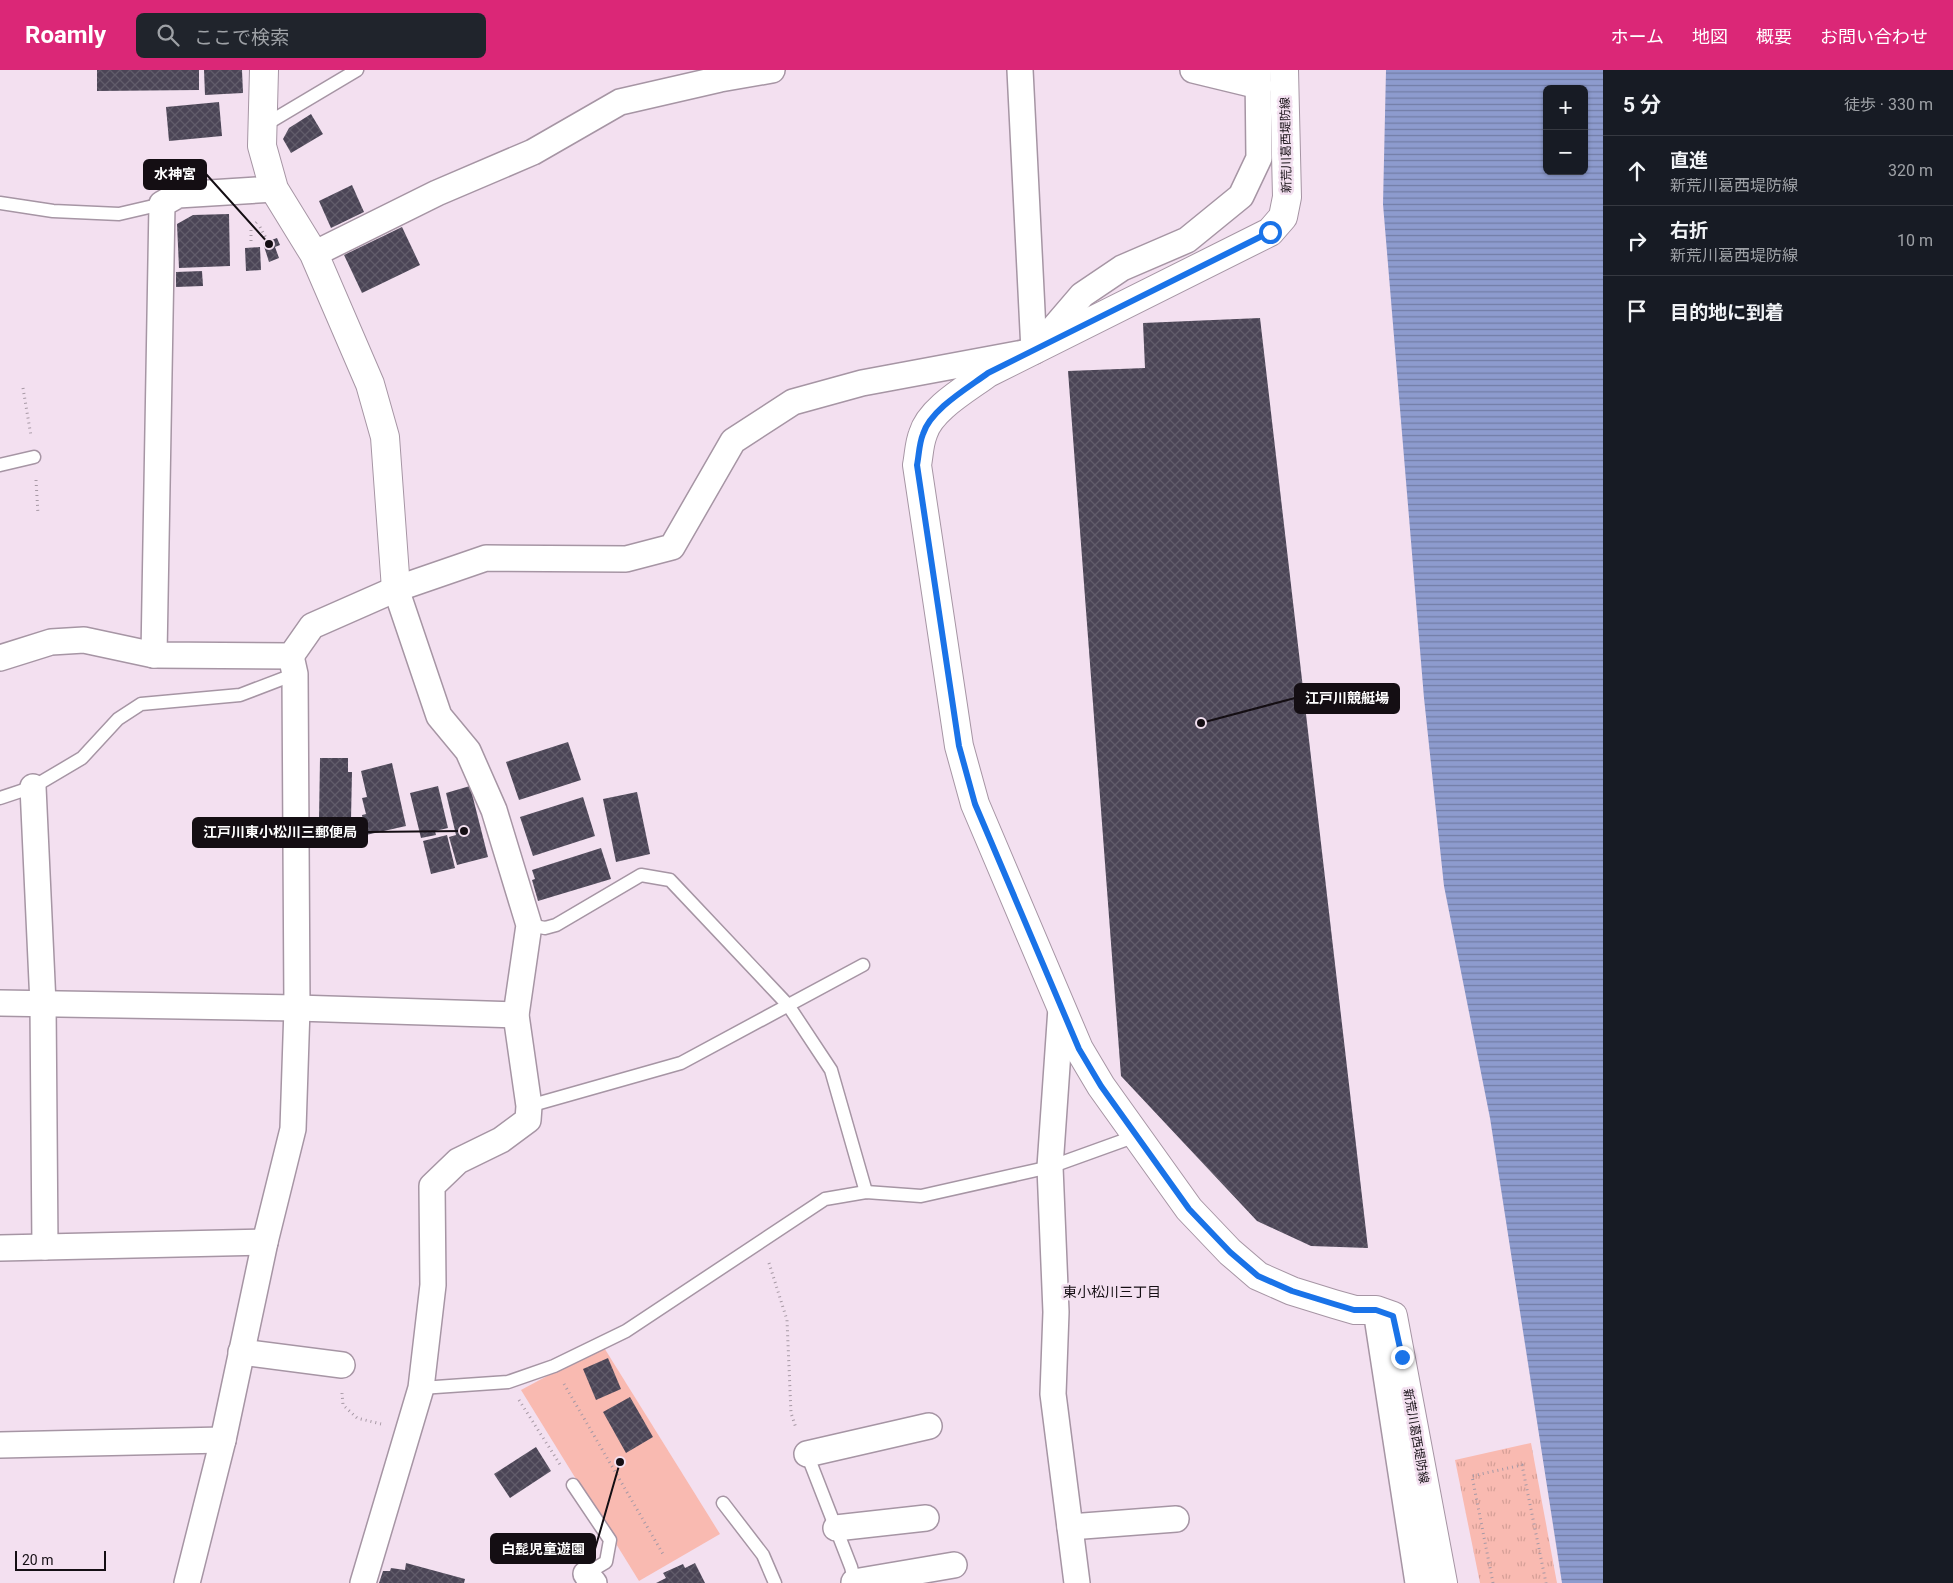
<!DOCTYPE html>
<html lang="ja">
<meta charset="utf-8">
<style>
:root{--surface:#171b24;--page:#20242c;--text:#f1f3f6;--muted:#9ea1a6;--line:#363941;--accent:#db2777}
body{margin:0;font-family:Roboto,"Noto Sans JP",sans-serif;background:var(--page);color:var(--text)}
.controls{position:absolute;right:15px;top:15px;display:grid;overflow:hidden;border-radius:8px;box-shadow:0 1px 4px #0004}
.controls button{width:45px;height:45px;display:grid;place-items:center;padding:0;border:0;border-bottom:1px solid var(--line);background:var(--surface);color:var(--text);font:25px sans-serif}
.scale{position:absolute;left:15px;bottom:12px;width:91px;box-sizing:border-box;padding-left:5px;border:2px solid #140e13;border-top:0;font-size:14px;line-height:18px;white-space:nowrap;color:#140e13;-webkit-text-stroke:4px #f3e0f0;paint-order:stroke}
.stop{position:absolute;width:15px;height:15px;margin:-11px;border:4px solid #1a73e8;border-radius:50%;background:#fff}
.stop.end{background:#1a73e8;border-color:#fff;box-shadow:0 1px 5px #0008}
.list{margin:0;padding:0;list-style:none}
h2{display:flex;justify-content:space-between;align-items:center;height:65px;margin:0;padding:0 20px;font-size:21px}
h2 small{font-size:16px;font-weight:400;color:var(--muted)}
.list li{display:grid;grid-template-columns:32px 1fr auto;gap:15px;align-items:center;box-sizing:border-box;height:70px;padding:0 20px;border-top:1px solid var(--line)}
.list b{display:block;font-size:19px;white-space:nowrap}
.list p{margin:0;font-size:16px;white-space:nowrap;color:var(--muted)}
.list em{font-size:16px;font-style:normal;color:var(--muted)}
.icon{flex:none;width:28px;height:28px;fill:none;stroke:currentColor;stroke-width:2;stroke-linecap:round;stroke-linejoin:round}
.map{position:relative;flex:none;width:1603px;height:1513px;overflow:hidden}
header{display:flex;align-items:center;gap:30px;box-sizing:border-box;height:70px;padding:0 25px;background:var(--accent);color:#fff}
header strong{font-size:24px}
nav{display:flex;gap:28px;margin-inline-start:auto;font-size:18px}
.search{width:350px;height:45px;background:var(--page);display:flex;align-items:center;gap:12px;box-sizing:border-box;padding:0 18px;border-radius:8px;color:var(--muted);font-size:19px}
main{display:flex}
aside{flex:1;background:var(--surface)}
.map>svg:first-child{display:block}
</style>
<header>
<strong>Roamly</strong>
<div class="search"><svg class="icon" aria-label="search" viewBox="0 0 24 24"><circle cx="10" cy="10" r="6"/><path d="M15 15l6 6"/></svg>ここで検索</div>
<nav><a>ホーム</a><a>地図</a><a>概要</a><a>お問い合わせ</a></nav>
</header>
<main>
<div class="map">
<svg width="1603" height="1513" viewBox="0 0 1603 1513">
<defs>
<pattern id="grass-tufts" width="24" height="20" patternUnits="userSpaceOnUse" patternTransform="scale(1.25)"><rect width="24" height="20" fill="#f9bab1"/><path d="M3 7l-1-3M5 7V3M7 7l1-3M15 17l-1-3M17 17v-4M19 17l1-3" fill="none" stroke="#d59f97"/></pattern>
<pattern id="water-rules" width="6" height="5" patternUnits="userSpaceOnUse" patternTransform="scale(1.25)"><rect width="6" height="5" fill="#8d9bce"/><path d="M0 2.5h6" fill="none" stroke="#727da6"/></pattern>
<pattern id="building-cross-hatch" width="8" height="8" patternUnits="userSpaceOnUse" patternTransform="scale(1.25)"><rect width="8" height="8" fill="#4b4556"/><path d="M0 0l8 8M0 8l8-8" fill="none" stroke="#615c6a"/></pattern>
</defs>
<rect width="100%" height="100%" fill="#f3e0f0"/>
<polygon fill="url(#grass-tufts)" points="1531,1373 1557,1513 1480,1513 1455,1390"/>
<polygon fill="#f9bab1" points="603,1276 720,1464 639,1511 521,1320"/>
<path fill="url(#water-rules)" fill-rule="evenodd" d="M 1386,0 L 1603,0 L 1603,1513 L 1562,1513 L 1490,1048 L 1444,816 L 1424,628 L 1383,134 ZM 1547,19 L 1584,19 L 1584,101 L 1547,101 Z"/>
<g fill="url(#building-cross-hatch)">
<polygon points="97,0 199,0 199,20 97,21"/>
<polygon points="204,0 242,0 243,23 205,25"/>
<polygon points="219,32 222,66 169,71 166,37"/>
<polygon points="311,44 323,64 291,83 283,69 289,58"/>
<polygon points="352,115 364,142 331,158 319,131"/>
<polygon points="229,144 230,196 179,198 177,154 193,145"/>
<polygon points="402,157 420,195 362,223 344,185"/>
<polygon points="277,168 280,175 275,177 279,188 269,192 263,173"/>
<polygon points="260,177 261,200 246,201 245,178"/>
<polygon points="202,201 203,216 176,217 176,202"/>
<polygon points="1260,248 1368,1178 1311,1176 1257,1151 1121,1006 1068,301 1145,298 1143,253"/>
<polygon points="568,672 581,710 519,730 506,692"/>
<polygon points="320,688 348,688 348,702 352,702 351,750 319,750"/>
<polygon points="392,693 406,756 366,765 362,745 366,744 362,728 367,727 361,701"/>
<polygon points="438,716 448,758 435,761 436,765 421,768 410,723"/>
<polygon points="470,716 488,787 457,795 449,767 456,765 446,723"/>
<polygon points="637,722 650,784 616,792 603,729"/>
<polygon points="583,727 595,766 533,786 520,747"/>
<polygon points="447,765 455,798 431,804 423,771"/>
<polygon points="601,778 611,809 538,831 532,810 535,809 532,800"/>
<polygon points="608,1288 621,1319 596,1330 583,1299"/>
<polygon points="630,1327 653,1367 626,1383 603,1342"/>
<polygon points="536,1377 551,1401 510,1428 494,1404"/>
<polygon points="406,1493 465,1509 464,1513 379,1513 383,1501 390,1501 391,1498 405,1500"/>
<polygon points="695,1493 705,1513 656,1513 666,1508 663,1503 683,1494 685,1498"/>
</g>
<g fill="none" stroke-linecap="round" stroke-linejoin="round">
<g stroke="#a695a4" stroke-width="15">
<g id="lane">
<polyline points="263,56 357,0"/>
<polyline points="0,133 53,141 119,144 162,134"/>
<polyline points="0,395 34,387"/>
<polyline points="0,728 33,717 82,688 118,649 141,634 240,625 295,604"/>
<polyline points="529,855 545,858 556,855 641,805 670,810 788,935 831,1000 866,1122"/>
<polyline points="529,1036 681,993 863,895"/>
<polyline points="421,1318 508,1312 554,1296 626,1261 825,1129 866,1122 921,1126 1050,1097 1136,1066"/>
<polyline points="807,1384 851,1497 855,1513"/>
<polyline points="573,1415 610,1470 606,1492 586,1504"/>
<polyline points="723,1433 763,1485 775,1513"/>
</g>
</g>
<g stroke="#a695a4" stroke-width="28">
<g id="street">
<polyline points="1020,0 1034,281"/>
<polyline points="1193,0 1259,16"/>
<polyline points="314,184 437,123 533,82 620,32 720,9 772,0"/>
<polyline points="154,585 162,134 178,125 274,119"/>
<polyline points="0,588 51,572 84,570 154,585 291,586 312,556 396,519 486,488 626,489 672,477 733,371 793,332 862,313 1034,281 1082,225 1122,198 1187,170 1241,126 1259,88 1258,0"/>
<polyline points="33,717 43,934 45,1177"/>
<polyline points="0,933 297,938 516,945"/>
<polyline points="1061,938 1050,1097 1056,1242 1053,1324 1077,1513"/>
<polyline points="0,1178 265,1172"/>
<polyline points="1376,1240 1418,1513"/>
<polyline points="241,1282 342,1295"/>
<polyline points="0,1375 223,1370"/>
<polyline points="807,1384 929,1356"/>
<polyline points="1070,1457 1176,1449"/>
<polyline points="836,1458 926,1448"/>
<polyline points="586,1504 594,1513"/>
<polyline points="854,1512 954,1495"/>
<polyline points="187,1513 223,1370 265,1172 293,1059 297,938 295,604 291,586"/>
<polyline points="363,1513 421,1318 433,1215 432,1116 458,1091 501,1070 528,1050 529,1036 516,945 529,855 494,740 468,681 439,646 396,519"/>
</g>
</g>
<g stroke="#a695a4" stroke-width="30">
<g id="secondary">
<polyline points="264,0 262,76 274,119 314,184 370,314 385,367 396,519"/>
<path d="M 1284,0 L 1287,127 L 1283,147 L 1270,162 L 988,303 C 968,318 930,339 923,364 C 919,374 919,385 917,395 L 959,676 L 975,734 L 1079,979 L 1101,1016 L 1189,1139 L 1230,1182 L 1258,1206 L 1292,1221 L 1334,1234 L 1355,1240 L 1376,1240 L 1393,1246 L 1443,1513"/>
</g>
</g>
<g stroke="#a799a5" stroke-width="3" stroke-dasharray="1 4" stroke-linecap="butt">
<polyline points="260,157 266,168"/>
<polyline points="251,171 251,158 257,152"/>
<polyline points="23,318 31,366"/>
<polyline points="36,410 38,444"/>
<polyline points="769,1193 787,1250 791,1343 796,1358"/>
<polyline points="564,1314 663,1484"/>
<polyline points="342,1323 343,1335 357,1348 381,1354"/>
<polyline points="519,1330 561,1396"/>
<polyline points="1493,1513 1472,1406 1522,1395 1546,1513"/>
</g>
<use href="#lane" stroke="#fff" stroke-width="12"/>
<use href="#street" stroke="#fff" stroke-width="25"/>
<use href="#secondary" stroke="#fff" stroke-width="28"/>
</g>
<g fill="none" stroke-linecap="round" stroke-linejoin="round">
<path stroke="#1a73e8" stroke-width="6" d="M 1270,162 L 988,303 C 968,318 931,339 923,364 C 919,374 919,385 917,395 L 959,676 L 975,734 L 1079,979 L 1101,1016 L 1189,1139 L 1230,1182 L 1258,1206 L 1292,1221 L 1334,1234 L 1354,1240 L 1376,1240 L 1393,1246 L 1402,1287"/>
</g>
<g text-anchor="middle" stroke-width="5" stroke-linejoin="round" paint-order="stroke">
<g font-size="12" fill="#140e13" stroke="#f3e0f0">
<text transform="translate(1286 75) rotate(-91)" y="4">新荒川葛西堤防線</text>
<text transform="translate(1416 1366) rotate(80)" y="4">新荒川葛西堤防線</text>
</g>
<g font-size="14" fill="#140e13" stroke="#f3e0f0">
<text x="1112" y="1227">東小松川三丁目</text>
</g>
</g>
<path fill="none" stroke="#140e13" stroke-width="2" d="M269 174L206 104M1201 653L1295 628M464 761L367 762M620 1392L595 1479"/>
<g fill="#140e13" stroke="#f3e0f0" stroke-width="2">
<circle cx="269" cy="174" r="5"/>
<circle cx="1201" cy="653" r="5"/>
<circle cx="464" cy="761" r="5"/>
<circle cx="620" cy="1392" r="5"/>
</g>
<g fill="#140e13" stroke="#140e13" stroke-width="2">
<rect x="144" y="90" width="62" height="29" rx="5"/>
<rect x="1295" y="614" width="104" height="29" rx="5"/>
<rect x="193" y="748" width="174" height="29" rx="5"/>
<rect x="491" y="1464" width="104" height="29" rx="5"/>
</g>
<g font-size="14" text-anchor="middle" font-weight="bold" fill="#fff">
<text x="175" y="109">水神宮</text>
<text x="1347" y="633">江戸川競艇場</text>
<text x="280" y="767">江戸川東小松川三郵便局</text>
<text x="543" y="1484">白髭児童遊園</text>
</g>
</svg>
<div class="controls">
<button>+</button>
<button>−</button>
</div>
<div class="scale">20 m</div>
<div class="stop" style="left:1270px;top:162px"></div>
<div class="stop end" style="left:1402px;top:1287px"></div>
</div>
<aside>
<h2>5 分<small>徒歩 · 330 m</small></h2>
<ul class="list">
<li><svg class="icon" aria-label="ahead" viewBox="0 0 24 24"><path d="M12 20V5M6 11l6-6 6 6"/></svg><div><b>直進</b><p>新荒川葛西堤防線</p></div><em>320 m</em></li>
<li><svg class="icon" aria-label="right" viewBox="0 0 24 24"><path d="M7 20v-9h11M14 6l5 5-5 5"/></svg><div><b>右折</b><p>新荒川葛西堤防線</p></div><em>10 m</em></li>
<li><svg class="icon" aria-label="arrive" viewBox="0 0 24 24"><path d="M6 21V4h12l-3 4 3 4H6"/></svg><div><b>目的地に到着</b></div></li>
</ul>
</aside>
</main>
